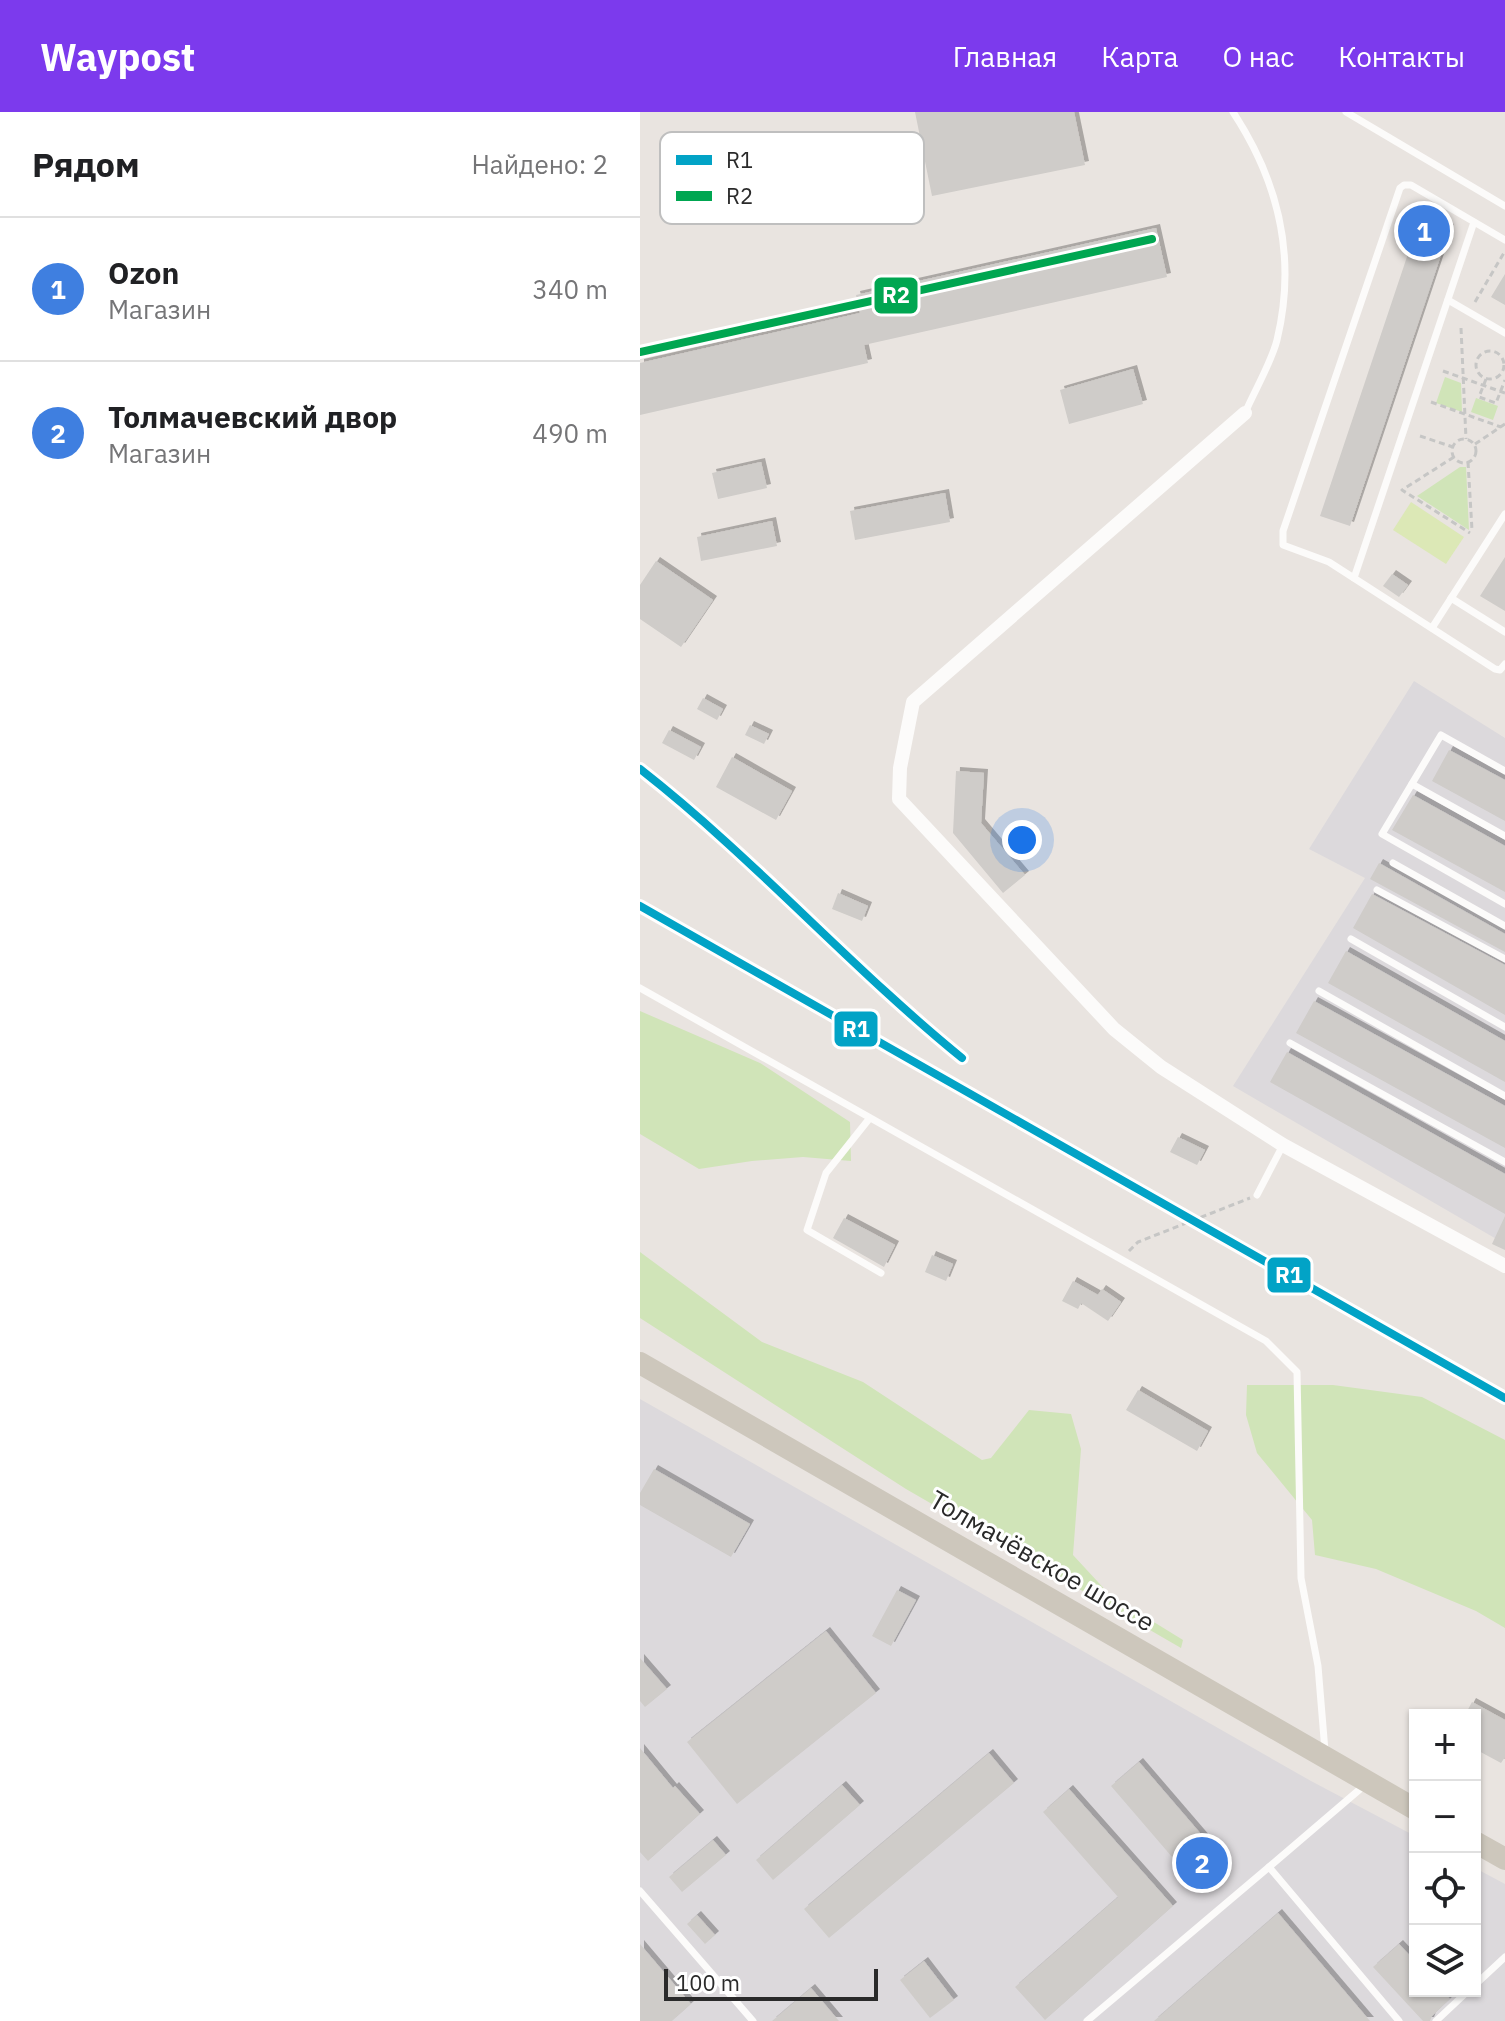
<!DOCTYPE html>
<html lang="ru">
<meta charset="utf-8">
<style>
:root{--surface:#fff;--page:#f6f6f6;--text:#202124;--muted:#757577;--line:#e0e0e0;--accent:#7c3aed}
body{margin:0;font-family:"IBM Plex Sans",sans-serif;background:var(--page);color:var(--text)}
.controls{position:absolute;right:24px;bottom:24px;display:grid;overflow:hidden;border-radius:0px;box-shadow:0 2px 6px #0004}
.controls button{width:72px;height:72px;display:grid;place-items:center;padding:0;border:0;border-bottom:2px solid var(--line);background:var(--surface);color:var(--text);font:40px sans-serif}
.scale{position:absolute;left:24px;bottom:20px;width:214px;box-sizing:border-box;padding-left:8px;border:4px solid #2a2a2a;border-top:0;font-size:22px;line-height:28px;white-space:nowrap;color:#2a2a2a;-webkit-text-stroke:6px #fff;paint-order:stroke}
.you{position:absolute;left:382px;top:728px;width:28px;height:28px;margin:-20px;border:6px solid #fff;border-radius:50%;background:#1a73e8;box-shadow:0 0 0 12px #1a73e833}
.badge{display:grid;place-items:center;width:52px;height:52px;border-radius:50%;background:var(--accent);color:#fff;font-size:26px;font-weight:700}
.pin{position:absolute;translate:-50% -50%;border:4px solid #fff;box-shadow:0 2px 8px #0006}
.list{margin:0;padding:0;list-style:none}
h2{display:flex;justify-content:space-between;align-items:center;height:104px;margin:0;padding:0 32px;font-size:34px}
h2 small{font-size:26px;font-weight:400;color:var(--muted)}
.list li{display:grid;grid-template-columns:52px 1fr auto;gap:24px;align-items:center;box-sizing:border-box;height:144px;padding:0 32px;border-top:2px solid var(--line)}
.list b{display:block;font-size:30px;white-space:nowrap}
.list p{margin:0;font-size:26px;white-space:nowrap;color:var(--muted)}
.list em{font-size:26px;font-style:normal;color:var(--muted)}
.icon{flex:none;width:44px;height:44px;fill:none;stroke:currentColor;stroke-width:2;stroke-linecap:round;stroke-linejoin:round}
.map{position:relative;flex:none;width:865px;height:1909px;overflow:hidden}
header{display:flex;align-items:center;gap:48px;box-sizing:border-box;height:112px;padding:0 40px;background:var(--accent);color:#fff}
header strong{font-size:38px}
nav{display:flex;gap:44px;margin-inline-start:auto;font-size:28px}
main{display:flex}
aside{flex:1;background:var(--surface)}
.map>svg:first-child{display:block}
</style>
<header>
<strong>Waypost</strong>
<nav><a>Главная</a><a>Карта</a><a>О нас</a><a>Контакты</a></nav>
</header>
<main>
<aside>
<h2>Рядом<small>Найдено: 2</small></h2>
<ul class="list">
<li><span class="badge" style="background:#3f7fe0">1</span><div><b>Ozon</b><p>Магазин</p></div><em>340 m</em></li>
<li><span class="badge" style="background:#3f7fe0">2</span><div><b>Толмачевский двор</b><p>Магазин</p></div><em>490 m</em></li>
</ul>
</aside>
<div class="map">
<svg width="865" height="1909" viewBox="0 0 865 1909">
<defs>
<filter id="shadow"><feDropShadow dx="4" dy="-4" stdDeviation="0" flood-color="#0004"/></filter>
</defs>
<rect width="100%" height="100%" fill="#e9e4e0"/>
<g fill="#dcd9dc">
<polygon points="774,569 865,626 865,1132 593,974 725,766 669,737"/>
<polygon points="0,1287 671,1669 775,1724 775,1879 835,1879 835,1756 865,1772 865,1909 0,1909"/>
</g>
<g fill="#d0e4b8">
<polygon points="805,265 821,271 822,300 796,291"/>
<polygon points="836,286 858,294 853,308 831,300"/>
<polygon points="820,355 826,355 829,418 777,384"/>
<polygon points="0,899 120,951 210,1010 211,1049 163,1045 112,1049 59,1057 0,1022"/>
<polygon points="0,1140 122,1230 223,1270 342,1348 351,1346 389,1298 431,1302 441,1337 433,1443 470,1483 543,1528 541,1536 266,1377 0,1206"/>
<polygon points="607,1273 693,1273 782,1285 865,1328 865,1516 836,1499 736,1457 675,1443 672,1408 617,1341 606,1303"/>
</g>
<polygon fill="#dce8b6" points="771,390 824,425 806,452 753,418"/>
<g fill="#cfccc9" filter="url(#shadow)">
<polygon points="275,0 434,0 445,53 292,84"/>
<polygon points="780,106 810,116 710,414 680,404"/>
<polygon points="516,116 527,165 224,233 228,251 0,303 0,251 220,201 216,183"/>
<polygon points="865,162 865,193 851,185"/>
<polygon points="493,257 503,292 429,312 420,278"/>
<polygon points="121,350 127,376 78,387 72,361"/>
<polygon points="305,381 310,410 215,428 210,399"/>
<polygon points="132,409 137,434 61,449 57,425"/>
<polygon points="865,445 865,499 840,484"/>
<polygon points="16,449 73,488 41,535 0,507 0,473"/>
<polygon points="752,462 768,473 759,485 743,474"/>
<polygon points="63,586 83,597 77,608 57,597"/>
<polygon points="110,613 129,622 124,632 105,623"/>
<polygon points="29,618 61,635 54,648 22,631"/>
<polygon points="809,638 865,668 865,709 792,669"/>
<polygon points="92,645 152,679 136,708 76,675"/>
<polygon points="316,659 344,661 341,711 385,763 363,781 313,721"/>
<polygon points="773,683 865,734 865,780 752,718"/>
<polygon points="739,751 865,822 865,840 730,767"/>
<polygon points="198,781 228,794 222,809 192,797"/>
<polygon points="732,782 865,853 865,903 713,816"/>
<polygon points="706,839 865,929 865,970 688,871"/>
<polygon points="674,889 865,994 865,1036 656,921"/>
<polygon points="647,940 865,1062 865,1102 630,970"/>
<polygon points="538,1025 565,1038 557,1053 530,1040"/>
<polygon points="865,1104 865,1138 852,1132"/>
<polygon points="204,1106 255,1133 244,1155 193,1126"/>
<polygon points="292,1143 313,1152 306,1169 285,1160"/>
<polygon points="433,1169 458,1183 462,1177 481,1190 468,1209 441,1191 438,1197 422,1189"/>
<polygon points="498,1278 568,1319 557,1339 486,1298"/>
<polygon points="14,1357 110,1412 91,1445 0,1393 0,1381"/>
<polygon points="257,1478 276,1488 251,1534 232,1524"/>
<polygon points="186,1519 236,1581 97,1692 47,1630"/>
<polygon points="0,1546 27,1577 5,1595 0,1589"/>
<polygon points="832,1590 865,1608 865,1645 861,1651 835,1637 835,1603 825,1603"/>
<polygon points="0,1636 33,1676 35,1674 60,1702 8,1749 0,1740"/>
<polygon points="349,1641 374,1671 189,1826 164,1797"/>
<polygon points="499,1650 585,1750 557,1774 471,1674"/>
<polygon points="202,1673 220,1693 133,1768 116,1748"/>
<polygon points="429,1677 533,1794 405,1908 375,1875 478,1785 403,1700"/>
<polygon points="73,1728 86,1743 42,1780 29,1765"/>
<polygon points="638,1801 730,1909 514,1909"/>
<polygon points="57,1803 75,1823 65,1832 47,1812"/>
<polygon points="0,1832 51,1892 32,1909 0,1909"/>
<polygon points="759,1832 775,1849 775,1879 803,1879 810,1887 792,1904 790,1909 783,1909 733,1855"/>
<polygon points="284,1849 314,1888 290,1906 260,1868"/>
<polygon points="171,1876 199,1909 132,1909"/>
</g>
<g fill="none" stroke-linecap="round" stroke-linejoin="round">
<g stroke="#c6c6c5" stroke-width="3" stroke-dasharray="6 4" stroke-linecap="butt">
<polyline points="835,190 865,139"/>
<polyline points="821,216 826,327"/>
<circle cx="850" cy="253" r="14"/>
<polyline points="803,259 865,281"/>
<polyline points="846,267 839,285 856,291 865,268"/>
<polyline points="791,290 861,315"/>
<polyline points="780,324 813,335"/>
<circle cx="824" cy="339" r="12"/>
<polyline points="835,332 865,312"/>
<polyline points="814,345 762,378 830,421"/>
<polyline points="828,350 832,418"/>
<polyline points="489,1139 498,1130 610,1086"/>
</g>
<g stroke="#fcfbfa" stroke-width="7">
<path d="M 593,0 C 639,70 657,145 637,228 C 632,249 614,280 605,301"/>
<polyline points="706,0 865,94"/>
<polyline points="865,128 771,73 764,73 760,76 643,419 643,433 689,450 855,557 860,558 865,552"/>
<polyline points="808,188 865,221"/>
<polyline points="714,466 834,110"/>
<polyline points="811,486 865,520"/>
<polyline points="792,516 865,402"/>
<polyline points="865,659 801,623 742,722 865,792"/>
<polyline points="772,672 865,724"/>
<polyline points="753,751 865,814"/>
<polyline points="737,778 865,847"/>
<polyline points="711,827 865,915"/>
<polyline points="0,876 626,1229 657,1260 661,1466 678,1554 685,1639"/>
<polyline points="679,879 865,984"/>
<polyline points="650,931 865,1050"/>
<polyline points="229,1007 186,1061 167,1118 241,1161"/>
<polyline points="617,1083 643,1033"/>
<polyline points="726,1672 629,1755 759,1909"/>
<polyline points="0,1779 113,1909"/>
<polyline points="835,1873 865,1845"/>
<polyline points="447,1909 629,1755"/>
<polyline points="796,1909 828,1879"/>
</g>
<polyline stroke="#fcfbfa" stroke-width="14" points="605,301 273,590 260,656 259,687 474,917 521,955 643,1033 865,1154"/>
<g stroke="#cdc7bc" stroke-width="22">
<polyline points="0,1251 775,1697"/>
<polyline points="835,1730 865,1747"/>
</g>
<g stroke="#fff" stroke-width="14">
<g id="rail-1">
<path d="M 0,657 C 114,746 210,855 322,946"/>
<polyline points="0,794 865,1286"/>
</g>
</g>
<g stroke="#fff" stroke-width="14">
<polyline id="rail-2" points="0,240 512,127"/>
</g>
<use href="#rail-1" stroke="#02a3c6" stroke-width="8"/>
<use href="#rail-2" stroke="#00a651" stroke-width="8"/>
</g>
<g text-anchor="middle" stroke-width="6" stroke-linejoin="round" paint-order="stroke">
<g font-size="26" fill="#2a2a2a" stroke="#fff">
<text transform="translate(402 1449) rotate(30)" y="9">Толмачёвское шоссе</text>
</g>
</g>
<rect x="20" y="20" width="264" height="92" rx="12" fill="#fff" stroke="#bfbfbf" stroke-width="2"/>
<rect x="36" y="43" width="36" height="10" fill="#02a3c6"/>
<rect x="36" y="79" width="36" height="10" fill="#00a651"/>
<g font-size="22" fill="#2a2a2a">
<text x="86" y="56">R1</text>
<text x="86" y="92">R2</text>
</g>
<g stroke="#fff" stroke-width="3">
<rect x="233" y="164" width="46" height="39" rx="8" fill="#00a651"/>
<rect x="193" y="898" width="46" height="38" rx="8" fill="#02a3c6"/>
<rect x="626" y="1144" width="46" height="38" rx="8" fill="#02a3c6"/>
</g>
<g font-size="22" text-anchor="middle" font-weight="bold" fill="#fff">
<text x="256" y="191">R2</text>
<text x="216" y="925">R1</text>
<text x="649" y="1171">R1</text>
</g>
</svg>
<div class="controls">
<button>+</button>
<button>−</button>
<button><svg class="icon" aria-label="locate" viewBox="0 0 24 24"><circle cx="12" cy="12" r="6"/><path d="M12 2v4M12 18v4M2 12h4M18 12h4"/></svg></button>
<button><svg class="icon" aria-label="layers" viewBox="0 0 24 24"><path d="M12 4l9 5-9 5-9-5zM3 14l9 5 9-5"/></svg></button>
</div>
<div class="scale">100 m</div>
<div class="you"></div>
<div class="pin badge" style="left:784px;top:119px;background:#3f7fe0">1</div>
<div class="pin badge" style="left:562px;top:1751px;background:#3f7fe0">2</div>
</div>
</main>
